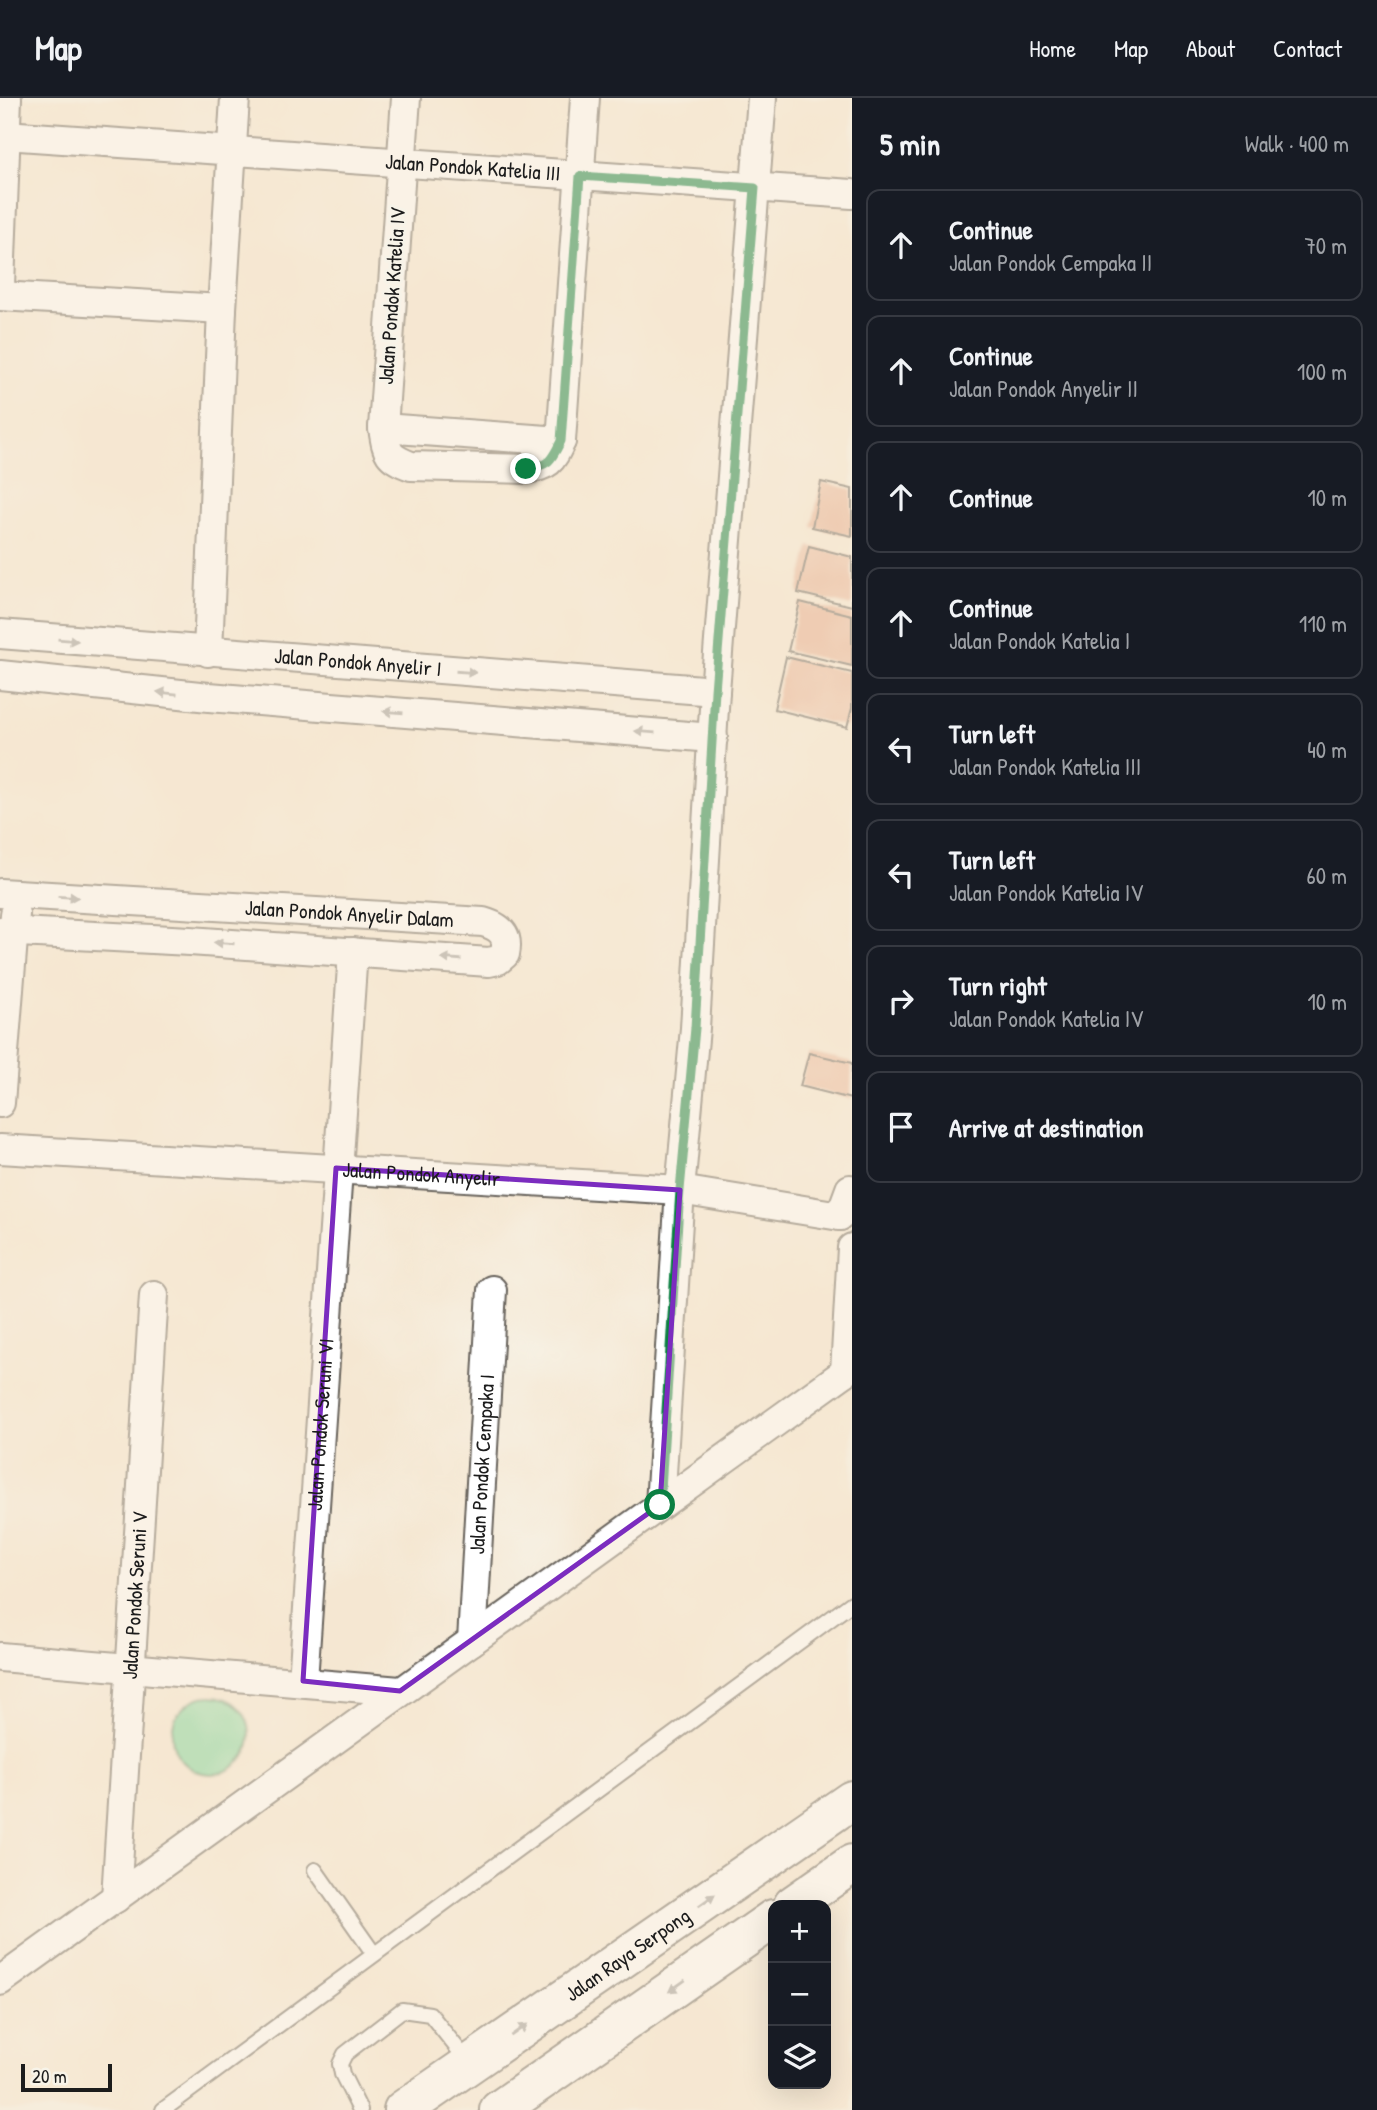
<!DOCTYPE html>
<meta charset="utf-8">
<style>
:root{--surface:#171b24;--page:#20242c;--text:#f1f3f6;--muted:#9ea1a6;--line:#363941}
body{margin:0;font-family:"Patrick Hand",sans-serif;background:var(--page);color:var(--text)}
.controls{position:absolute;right:21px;bottom:21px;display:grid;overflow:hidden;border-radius:14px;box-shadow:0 7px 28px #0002}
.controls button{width:63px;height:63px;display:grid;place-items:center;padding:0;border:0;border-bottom:2px solid var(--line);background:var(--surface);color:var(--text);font:35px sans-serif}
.scale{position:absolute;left:21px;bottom:18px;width:91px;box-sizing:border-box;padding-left:7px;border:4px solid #1c1c1c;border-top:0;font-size:19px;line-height:24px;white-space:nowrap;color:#1c1c1c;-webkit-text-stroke:5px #f7f3e8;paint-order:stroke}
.stop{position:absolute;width:21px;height:21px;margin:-16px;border:5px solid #0b8043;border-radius:50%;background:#fff}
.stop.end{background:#0b8043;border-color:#fff;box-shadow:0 2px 7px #0008}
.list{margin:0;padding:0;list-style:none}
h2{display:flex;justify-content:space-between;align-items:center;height:91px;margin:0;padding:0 28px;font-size:30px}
h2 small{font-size:23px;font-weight:400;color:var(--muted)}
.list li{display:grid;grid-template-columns:46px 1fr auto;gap:21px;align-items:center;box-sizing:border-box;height:112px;margin:0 14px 14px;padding:0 14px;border:2px solid var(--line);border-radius:14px}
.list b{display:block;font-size:26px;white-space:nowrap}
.list p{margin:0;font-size:23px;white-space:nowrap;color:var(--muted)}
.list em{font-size:23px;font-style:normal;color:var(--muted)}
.icon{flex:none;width:38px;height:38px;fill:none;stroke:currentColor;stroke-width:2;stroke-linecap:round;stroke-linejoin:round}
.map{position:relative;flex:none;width:852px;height:2012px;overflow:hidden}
header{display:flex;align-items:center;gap:42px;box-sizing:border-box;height:98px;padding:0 35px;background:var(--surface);border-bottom:2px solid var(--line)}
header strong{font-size:33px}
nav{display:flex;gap:38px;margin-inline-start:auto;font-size:24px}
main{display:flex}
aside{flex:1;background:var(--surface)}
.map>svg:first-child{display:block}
</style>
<header>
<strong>Map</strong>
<nav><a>Home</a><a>Map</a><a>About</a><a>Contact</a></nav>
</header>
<main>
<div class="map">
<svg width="852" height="2012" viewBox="0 0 852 2012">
<rect width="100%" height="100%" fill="#f7f3e8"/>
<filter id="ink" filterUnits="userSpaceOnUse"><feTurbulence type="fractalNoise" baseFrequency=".0143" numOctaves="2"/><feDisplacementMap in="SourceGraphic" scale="14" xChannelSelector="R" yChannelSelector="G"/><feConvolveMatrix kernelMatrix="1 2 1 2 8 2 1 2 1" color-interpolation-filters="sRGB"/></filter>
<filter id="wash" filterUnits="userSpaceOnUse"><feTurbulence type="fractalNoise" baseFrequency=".00686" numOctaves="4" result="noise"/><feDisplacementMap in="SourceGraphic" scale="28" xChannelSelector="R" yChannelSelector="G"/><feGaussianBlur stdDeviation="1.57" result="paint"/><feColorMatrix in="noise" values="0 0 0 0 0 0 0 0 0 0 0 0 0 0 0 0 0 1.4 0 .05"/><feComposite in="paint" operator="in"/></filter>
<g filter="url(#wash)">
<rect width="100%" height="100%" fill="#f5e7d2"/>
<circle fill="#7cd69c" stroke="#4c795c" stroke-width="2" cx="211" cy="1637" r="39"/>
<g id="blocks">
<g fill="#e6ac8e">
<polygon points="821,384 852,391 852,438 812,429"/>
<polygon points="809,448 852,459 852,508 798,495"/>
<polygon points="800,504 852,517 852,568 788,553"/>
<polygon points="786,559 852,575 852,610 847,629 774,611"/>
<polygon points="809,955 852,965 851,1001 800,988"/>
</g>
</g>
</g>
<g filter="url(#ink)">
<use href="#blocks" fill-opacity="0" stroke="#68635c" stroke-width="2"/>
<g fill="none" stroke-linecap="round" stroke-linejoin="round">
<g stroke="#68635c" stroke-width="18">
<g id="service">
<polyline points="315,1772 374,1856"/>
<polyline points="163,2012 852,1505"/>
<polyline points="360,2012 342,1976 340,1966 345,1956 402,1912 430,1916 469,1965"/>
</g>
</g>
<g stroke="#68635c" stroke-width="32">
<g id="minor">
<path d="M 406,0 L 383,330 C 387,355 387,359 411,368 L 526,371 C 550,367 551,364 561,343 L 585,0"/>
<path id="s1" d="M 5,37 L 852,96"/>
<polyline points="0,188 7,0"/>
<polyline points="0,198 222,211"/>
<polyline points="383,330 561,343"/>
<path id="s2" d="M 0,536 L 715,593"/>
<polyline points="208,554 222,211 235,0"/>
<polyline points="0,577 209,599 713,640"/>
<path id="s3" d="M 0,795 L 483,824 C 501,829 509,837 505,856 L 498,862 L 489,864 L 190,843 L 0,833"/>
<polyline points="0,1005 15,816"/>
<path id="s4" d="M 0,1051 L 680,1092 L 840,1118"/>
<polyline points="840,1118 850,1091"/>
<polyline points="845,1274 852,1150"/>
<polyline points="660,1407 680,1092 695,930 715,593 762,0"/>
<path id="s5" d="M 472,1543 L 492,1192"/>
<polyline points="0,1559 400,1593"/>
<path id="s6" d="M 303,1583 L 353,854"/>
<path id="s7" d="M 116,1800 L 154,1197"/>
<polyline points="0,1883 852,1269"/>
</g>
</g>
<g stroke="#68635c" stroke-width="42">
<g id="primary">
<polyline points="793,1807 852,1766"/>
<path id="s8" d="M 403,2012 L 852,1702"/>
<polyline points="499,2012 773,1821"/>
</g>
</g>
<use href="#service" stroke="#fff" stroke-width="14"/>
<use href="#minor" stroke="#fff" stroke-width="28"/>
<use href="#primary" stroke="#fff" stroke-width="38"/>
</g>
<defs><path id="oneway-solid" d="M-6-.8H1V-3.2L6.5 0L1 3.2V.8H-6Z" transform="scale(1.75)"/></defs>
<g fill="#999">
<use href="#oneway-solid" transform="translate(68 542) rotate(5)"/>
<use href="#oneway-solid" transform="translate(466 574) rotate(4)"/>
<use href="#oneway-solid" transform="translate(167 595) rotate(-174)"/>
<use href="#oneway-solid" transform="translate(393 614) rotate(-175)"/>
<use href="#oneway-solid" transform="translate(645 634) rotate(-175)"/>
<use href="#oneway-solid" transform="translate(68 799) rotate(3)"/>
<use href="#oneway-solid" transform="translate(224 845) rotate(-176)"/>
<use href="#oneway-solid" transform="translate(451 861) rotate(-176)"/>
<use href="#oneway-solid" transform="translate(707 1802) rotate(-35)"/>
<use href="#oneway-solid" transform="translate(677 1888) rotate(145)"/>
<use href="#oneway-solid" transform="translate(519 1932) rotate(-35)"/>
</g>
</g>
<g fill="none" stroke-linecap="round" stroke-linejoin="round" filter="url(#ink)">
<path stroke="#0b8043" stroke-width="9" d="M 526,371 C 550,367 551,363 561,343 L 580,78 L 755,90 L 715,593 L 695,930 L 680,1092 L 660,1407"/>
</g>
<path d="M0 0H852V2012H0ZM 336,1070 L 680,1092 L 660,1407 L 400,1593 L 303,1583 Z" fill="#f5e7d2" fill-opacity=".55" fill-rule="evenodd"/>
<path fill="none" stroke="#7b2cbf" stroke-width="5" stroke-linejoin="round" d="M 336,1070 L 680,1092 L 660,1407 L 400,1593 L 303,1583 Z"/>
<g text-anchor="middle" stroke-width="6" stroke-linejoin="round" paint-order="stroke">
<g font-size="21" fill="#1c1c1c" stroke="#f7f3e8">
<text dy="7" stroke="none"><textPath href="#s1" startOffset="469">Jalan Pondok Katelia III</textPath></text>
<text transform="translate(392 198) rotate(-86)" y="7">Jalan Pondok Katelia IV</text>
<text dy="7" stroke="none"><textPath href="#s2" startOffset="359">Jalan Pondok Anyelir I</textPath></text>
<text dy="7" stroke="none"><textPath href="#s3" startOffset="350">Jalan Pondok Anyelir Dalam</textPath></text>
<text dy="7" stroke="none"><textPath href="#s4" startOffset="422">Jalan Pondok Anyelir</textPath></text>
<text dy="7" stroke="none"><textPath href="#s6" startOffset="257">Jalan Pondok Seruni VI</textPath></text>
<text dy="7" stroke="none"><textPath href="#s5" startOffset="177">Jalan Pondok Cempaka I</textPath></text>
<text dy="7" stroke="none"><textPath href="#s7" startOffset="303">Jalan Pondok Seruni V</textPath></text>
<text dy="7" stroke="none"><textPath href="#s8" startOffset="273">Jalan Raya Serpong</textPath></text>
</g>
</g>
</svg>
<div class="controls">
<button>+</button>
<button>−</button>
<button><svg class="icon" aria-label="layers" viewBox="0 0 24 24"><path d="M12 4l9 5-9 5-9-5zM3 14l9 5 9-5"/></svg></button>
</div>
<div class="scale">20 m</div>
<div class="stop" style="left:660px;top:1407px"></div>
<div class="stop end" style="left:526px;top:371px"></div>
</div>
<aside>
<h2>5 min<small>Walk · 400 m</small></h2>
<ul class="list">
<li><svg class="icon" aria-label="ahead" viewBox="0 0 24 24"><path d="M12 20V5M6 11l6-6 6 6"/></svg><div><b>Continue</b><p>Jalan Pondok Cempaka II</p></div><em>70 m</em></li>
<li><svg class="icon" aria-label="ahead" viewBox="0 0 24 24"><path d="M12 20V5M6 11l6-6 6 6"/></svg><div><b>Continue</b><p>Jalan Pondok Anyelir II</p></div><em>100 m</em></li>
<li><svg class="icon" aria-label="ahead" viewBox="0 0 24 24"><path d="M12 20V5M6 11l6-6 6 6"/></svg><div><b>Continue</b></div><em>10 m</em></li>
<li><svg class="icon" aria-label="ahead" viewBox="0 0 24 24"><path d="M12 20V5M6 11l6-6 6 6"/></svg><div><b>Continue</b><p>Jalan Pondok Katelia I</p></div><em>110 m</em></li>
<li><svg class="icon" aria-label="left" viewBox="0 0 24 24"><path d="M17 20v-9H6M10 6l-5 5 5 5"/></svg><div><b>Turn left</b><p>Jalan Pondok Katelia III</p></div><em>40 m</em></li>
<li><svg class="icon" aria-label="left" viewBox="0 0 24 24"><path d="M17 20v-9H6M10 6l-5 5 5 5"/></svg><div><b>Turn left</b><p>Jalan Pondok Katelia IV</p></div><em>60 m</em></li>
<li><svg class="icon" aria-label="right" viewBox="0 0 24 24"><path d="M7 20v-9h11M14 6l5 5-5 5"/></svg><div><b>Turn right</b><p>Jalan Pondok Katelia IV</p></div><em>10 m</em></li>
<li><svg class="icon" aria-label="arrive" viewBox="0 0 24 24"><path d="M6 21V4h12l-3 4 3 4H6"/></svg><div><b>Arrive at destination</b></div></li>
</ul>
</aside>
</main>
